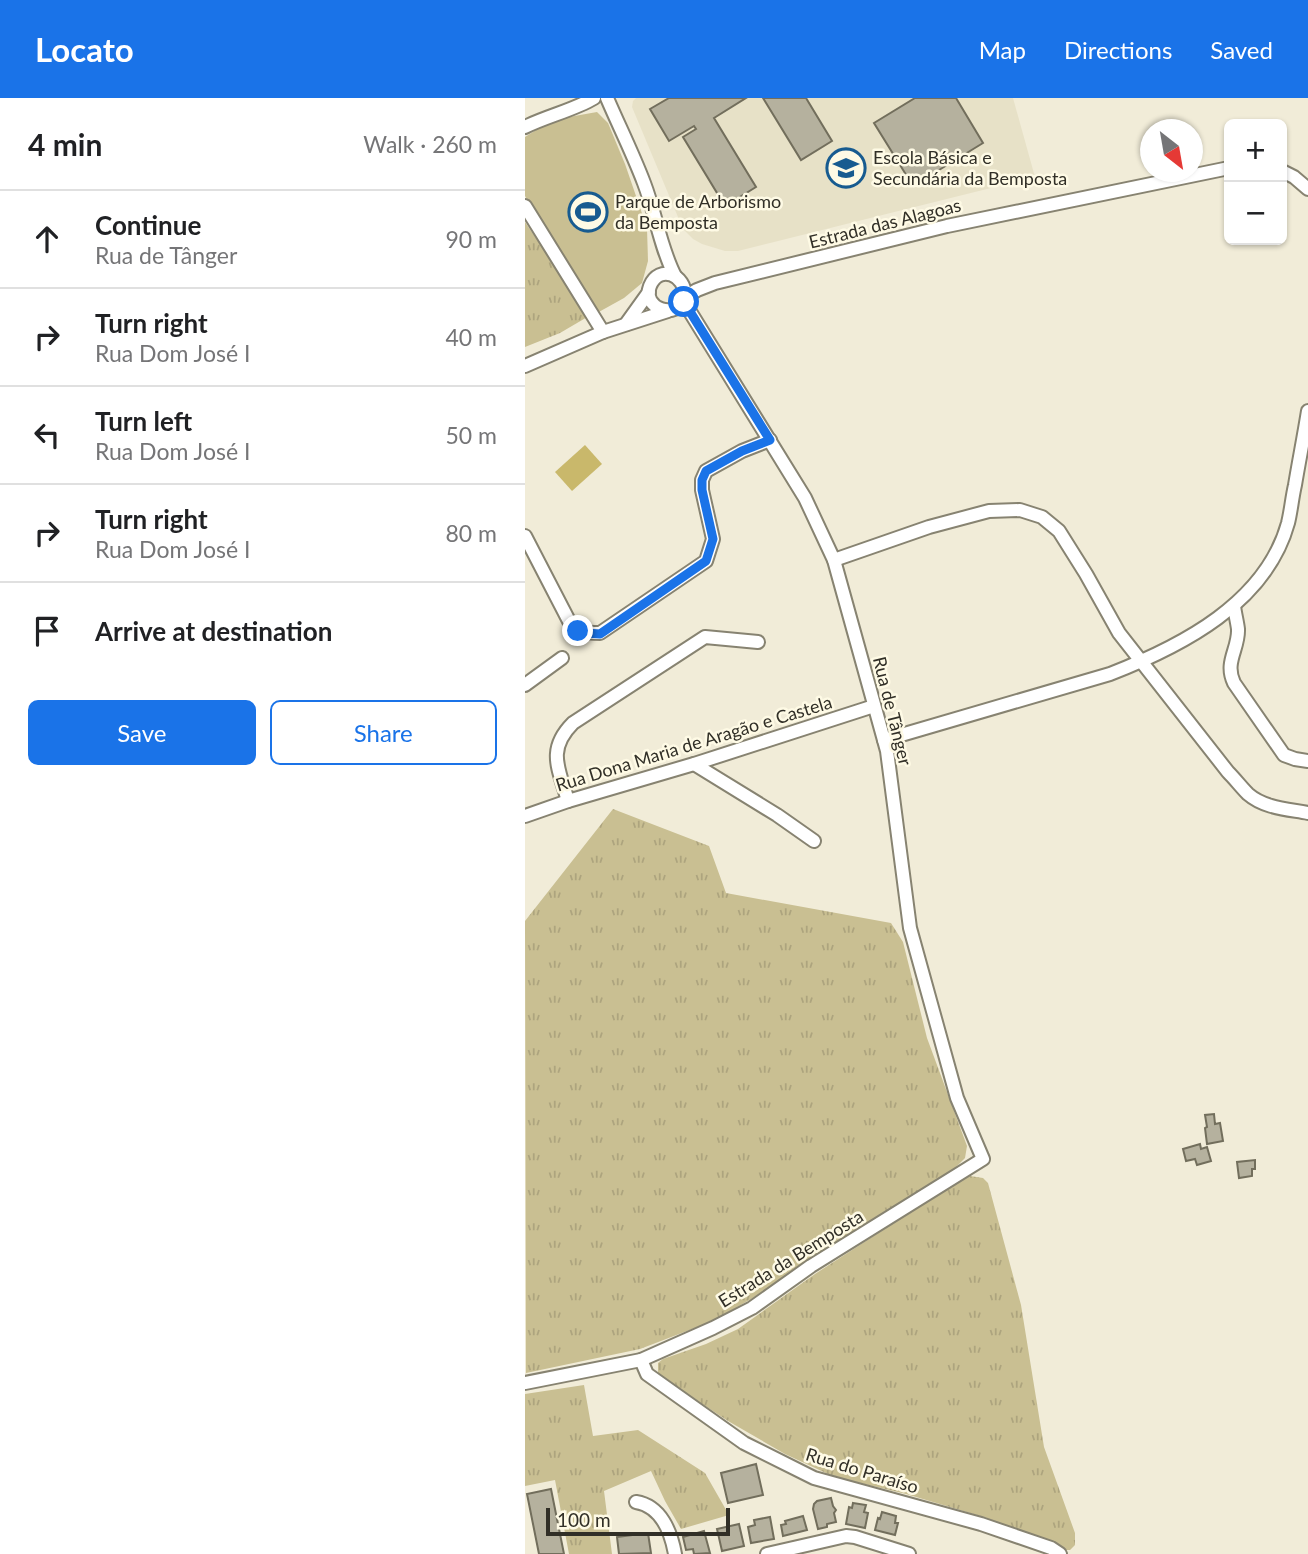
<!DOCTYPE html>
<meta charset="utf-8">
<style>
:root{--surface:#fff;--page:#f6f6f6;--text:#202124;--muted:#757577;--line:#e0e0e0;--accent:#1a73e8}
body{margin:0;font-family:Lato,sans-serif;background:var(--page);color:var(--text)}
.controls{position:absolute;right:21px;top:21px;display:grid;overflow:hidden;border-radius:10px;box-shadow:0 2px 5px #0004}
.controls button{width:63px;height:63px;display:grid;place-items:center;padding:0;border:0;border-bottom:2px solid var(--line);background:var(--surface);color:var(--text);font:35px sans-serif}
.compass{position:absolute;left:615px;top:21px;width:63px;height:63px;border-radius:50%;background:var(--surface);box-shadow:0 2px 5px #0004;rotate:149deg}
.scale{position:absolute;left:21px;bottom:18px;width:184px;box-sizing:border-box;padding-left:7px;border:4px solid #312f27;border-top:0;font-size:19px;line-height:24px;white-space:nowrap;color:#312f27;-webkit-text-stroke:5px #fefae5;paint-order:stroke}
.stop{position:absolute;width:21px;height:21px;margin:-16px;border:5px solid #1a73e8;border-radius:50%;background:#fff}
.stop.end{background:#1a73e8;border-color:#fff;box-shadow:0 2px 7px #0008}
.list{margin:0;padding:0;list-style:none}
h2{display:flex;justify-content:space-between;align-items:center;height:91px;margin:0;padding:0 28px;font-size:30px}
h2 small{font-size:23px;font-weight:400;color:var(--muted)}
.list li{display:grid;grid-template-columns:46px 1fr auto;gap:21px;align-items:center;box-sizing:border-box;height:98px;padding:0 28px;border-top:2px solid var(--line)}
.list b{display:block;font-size:26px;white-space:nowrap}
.list p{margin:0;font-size:23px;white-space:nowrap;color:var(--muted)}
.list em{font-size:23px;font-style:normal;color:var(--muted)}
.actions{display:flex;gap:14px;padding:21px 28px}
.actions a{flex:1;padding:16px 0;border:2px solid var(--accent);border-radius:10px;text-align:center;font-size:24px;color:var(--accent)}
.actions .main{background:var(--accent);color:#fff}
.icon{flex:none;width:38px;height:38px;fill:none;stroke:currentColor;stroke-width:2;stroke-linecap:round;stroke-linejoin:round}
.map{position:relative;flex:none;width:783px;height:1456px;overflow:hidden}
header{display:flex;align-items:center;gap:42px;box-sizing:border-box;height:98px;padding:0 35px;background:var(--accent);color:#fff}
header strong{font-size:33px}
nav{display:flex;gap:38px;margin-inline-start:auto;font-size:24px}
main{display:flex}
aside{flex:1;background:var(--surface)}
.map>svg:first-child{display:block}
</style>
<header>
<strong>Locato</strong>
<nav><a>Map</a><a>Directions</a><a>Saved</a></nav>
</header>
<main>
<aside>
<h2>4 min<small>Walk · 260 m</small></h2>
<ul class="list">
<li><svg class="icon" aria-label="ahead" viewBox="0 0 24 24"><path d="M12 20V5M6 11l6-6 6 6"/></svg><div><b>Continue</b><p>Rua de Tânger</p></div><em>90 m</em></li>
<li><svg class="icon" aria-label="right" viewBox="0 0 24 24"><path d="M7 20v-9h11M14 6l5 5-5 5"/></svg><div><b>Turn right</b><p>Rua Dom José I</p></div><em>40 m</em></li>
<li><svg class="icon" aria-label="left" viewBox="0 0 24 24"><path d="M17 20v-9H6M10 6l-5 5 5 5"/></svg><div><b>Turn left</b><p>Rua Dom José I</p></div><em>50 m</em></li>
<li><svg class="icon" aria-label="right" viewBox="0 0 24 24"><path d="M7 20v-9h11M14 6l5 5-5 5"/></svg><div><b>Turn right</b><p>Rua Dom José I</p></div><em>80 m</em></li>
<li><svg class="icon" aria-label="arrive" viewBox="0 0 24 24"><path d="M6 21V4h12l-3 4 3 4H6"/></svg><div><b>Arrive at destination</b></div></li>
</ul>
<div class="actions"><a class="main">Save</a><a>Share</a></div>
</aside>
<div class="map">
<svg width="783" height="1456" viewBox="0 0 783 1456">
<defs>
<pattern id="grass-tufts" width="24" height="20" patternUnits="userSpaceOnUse" patternTransform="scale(1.75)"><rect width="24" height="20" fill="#c9bf92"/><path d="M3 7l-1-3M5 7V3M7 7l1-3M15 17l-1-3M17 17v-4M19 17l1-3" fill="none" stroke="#ada47e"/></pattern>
</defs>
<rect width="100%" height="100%" fill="#f1ecd8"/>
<polygon fill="#e7e1c7" points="111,0 488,0 510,79 213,153 200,153 177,146 168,141 158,131 107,9 108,3"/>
<g fill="url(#grass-tufts)">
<polygon points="0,124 64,218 35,235 0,249"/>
<polygon points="88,711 184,748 201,795 366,825 378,844 402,940 442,1048 440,1060 427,1073 233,1197 188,1223 115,1251 1,1275 0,823"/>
<polygon points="445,1078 458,1080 463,1085 496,1207 519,1349 550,1435 550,1447 545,1452 537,1452 462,1420 381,1396 327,1383 303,1376 260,1356 203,1323 138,1280 133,1275 133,1265 138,1261 181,1246 213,1231 290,1176 412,1097"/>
<polygon points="59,1287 68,1338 113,1332 180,1375 204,1417 156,1431 140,1403 126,1373 79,1393 87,1456 44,1456 30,1382 0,1388 0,1296"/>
</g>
<polygon fill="#c9bf92" points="72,14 83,25 100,66 122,130 123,163 117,185 99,200 72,215 0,98 0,39 27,22"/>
<polygon fill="#c9b86b" points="60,347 77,366 47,393 30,374"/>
<g fill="#b5b19e" stroke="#726e5c" stroke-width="2">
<polygon points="144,0 221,0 189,20 231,89 200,108 158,39 171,31 169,28 144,43 125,11"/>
<polygon points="238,0 281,0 307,43 276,62"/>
<polygon points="390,0 431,0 458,45 388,88 349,25"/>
<polygon points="689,1016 690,1026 695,1025 698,1043 682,1046 680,1030 682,1029 680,1017"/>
<polygon points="675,1046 676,1051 682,1049 686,1063 672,1067 670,1061 661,1063 658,1051"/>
<polygon points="730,1062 730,1071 727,1071 727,1078 714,1080 712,1064"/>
<polygon points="231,1366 238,1397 203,1405 196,1375"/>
<polygon points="26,1391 39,1456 14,1456 2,1396"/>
<polygon points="306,1400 308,1408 311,1412 309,1415 311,1424 302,1426 302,1429 293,1431 288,1411 289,1406 292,1403"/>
<polygon points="328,1405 341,1407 339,1414 343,1415 340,1430 321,1426 324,1409 327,1410"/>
<polygon points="357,1414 371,1418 370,1425 373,1425 370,1437 350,1432 353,1420 355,1421"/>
<polygon points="278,1418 282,1432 258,1438 256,1427 261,1426 260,1423"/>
<polygon points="245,1419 249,1441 226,1445 223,1429 230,1427 229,1422"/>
<polygon points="214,1426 219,1448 197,1453 192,1431"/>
<polygon points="179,1433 185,1455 169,1456 168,1451 161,1452 158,1439"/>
<polygon points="123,1435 126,1455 94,1456 92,1439"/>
</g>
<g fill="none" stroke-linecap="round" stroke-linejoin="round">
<g stroke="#878371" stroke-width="16">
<g id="minor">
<path d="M 82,0 C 94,28 108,56 119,85 C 131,116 135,149 150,178"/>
<path d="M 0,29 C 22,18 49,12 69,0"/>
<polyline points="757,73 769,79 783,91"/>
<polyline points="0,108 78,234"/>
<path d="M 160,199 C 161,176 134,166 125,188 C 116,211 153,223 160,199 L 172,192 L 190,185 L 422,128 L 704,70"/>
<polyline points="101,226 124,194"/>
<polyline points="0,268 78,234 143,213"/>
<path d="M 0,438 L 44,523 C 55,534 58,535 75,535 L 181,463 L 188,441 L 177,392 L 177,382 L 181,373 L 217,353 L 245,342"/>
<path d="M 309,462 L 404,429 L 464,413 L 495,412 L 517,419 L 534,433 L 561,476 L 594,535 L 703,674 C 710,681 716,689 723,696 C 739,710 762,711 783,715"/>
<path d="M 709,508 C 710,516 712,523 713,531 C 714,551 699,564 709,585 L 759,657 L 770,661 L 783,663"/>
<polyline points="0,587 37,560"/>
<path d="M 359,642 L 585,576 C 657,548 741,505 763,425 C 766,413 767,400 770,387 C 774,363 779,338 783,313"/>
<polyline points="169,666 252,717 289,743"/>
<path d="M 43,703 C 34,671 21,652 48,625 L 180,539 L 233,544"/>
<polyline points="0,718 43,703 169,666 349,608"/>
<polyline points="116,1262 122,1276 219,1345 289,1380 456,1426 526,1450 535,1456"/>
<polyline points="0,1285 116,1262 188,1230 227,1210 286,1168 458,1061 432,1000 385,830 362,653 309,462 280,400 159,204"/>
<path d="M 111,1404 C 136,1408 146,1434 150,1456"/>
<polyline points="242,1456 321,1438 330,1439 384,1456"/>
</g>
</g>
<use href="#minor" stroke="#fff" stroke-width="12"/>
</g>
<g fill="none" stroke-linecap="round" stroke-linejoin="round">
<polyline stroke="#1a73e8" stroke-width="9" points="53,533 61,535 75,536 181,463 188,441 177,392 177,382 181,373 217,353 245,342 159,204"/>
</g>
<defs>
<g id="school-ring" transform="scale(2.0125)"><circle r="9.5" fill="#fefae5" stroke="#175b90" stroke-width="1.5"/><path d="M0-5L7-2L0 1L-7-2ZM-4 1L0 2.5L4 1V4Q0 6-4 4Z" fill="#175b90"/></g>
<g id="stadium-ring" transform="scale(2.0125)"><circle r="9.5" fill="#fefae5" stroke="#175b90" stroke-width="1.5"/><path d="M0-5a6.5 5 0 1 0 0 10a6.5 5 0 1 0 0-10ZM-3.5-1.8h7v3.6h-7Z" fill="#175b90"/></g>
</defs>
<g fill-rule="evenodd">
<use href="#school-ring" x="321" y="70"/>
<use href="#stadium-ring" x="63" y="114"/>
</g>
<g text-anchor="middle" stroke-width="5" stroke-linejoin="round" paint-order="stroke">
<g font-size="18" fill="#312f27" stroke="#fefae5" text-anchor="start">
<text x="348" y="66">Escola Básica e<tspan x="348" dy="21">Secundária da Bemposta</tspan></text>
<text x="90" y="110">Parque de Arborismo<tspan x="90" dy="21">da Bemposta</tspan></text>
</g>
<g font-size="18" fill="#312f27" stroke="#fefae5">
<text transform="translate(360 126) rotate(-14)" y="6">Estrada das Alagoas</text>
<text transform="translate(367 613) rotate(76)" y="6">Rua de Tânger</text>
<text transform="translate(169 646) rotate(-17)" y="6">Rua Dona Maria de Aragão e Castela</text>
<text transform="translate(266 1161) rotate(-32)" y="6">Estrada da Bemposta</text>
<text transform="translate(337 1373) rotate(17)" y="6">Rua do Paraíso</text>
</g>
</g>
</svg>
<div class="controls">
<button>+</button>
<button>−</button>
</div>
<svg class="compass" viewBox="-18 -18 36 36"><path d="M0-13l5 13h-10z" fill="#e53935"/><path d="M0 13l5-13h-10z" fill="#757577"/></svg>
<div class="scale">100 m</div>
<div class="stop" style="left:159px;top:204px"></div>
<div class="stop end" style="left:53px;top:533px"></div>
</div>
</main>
